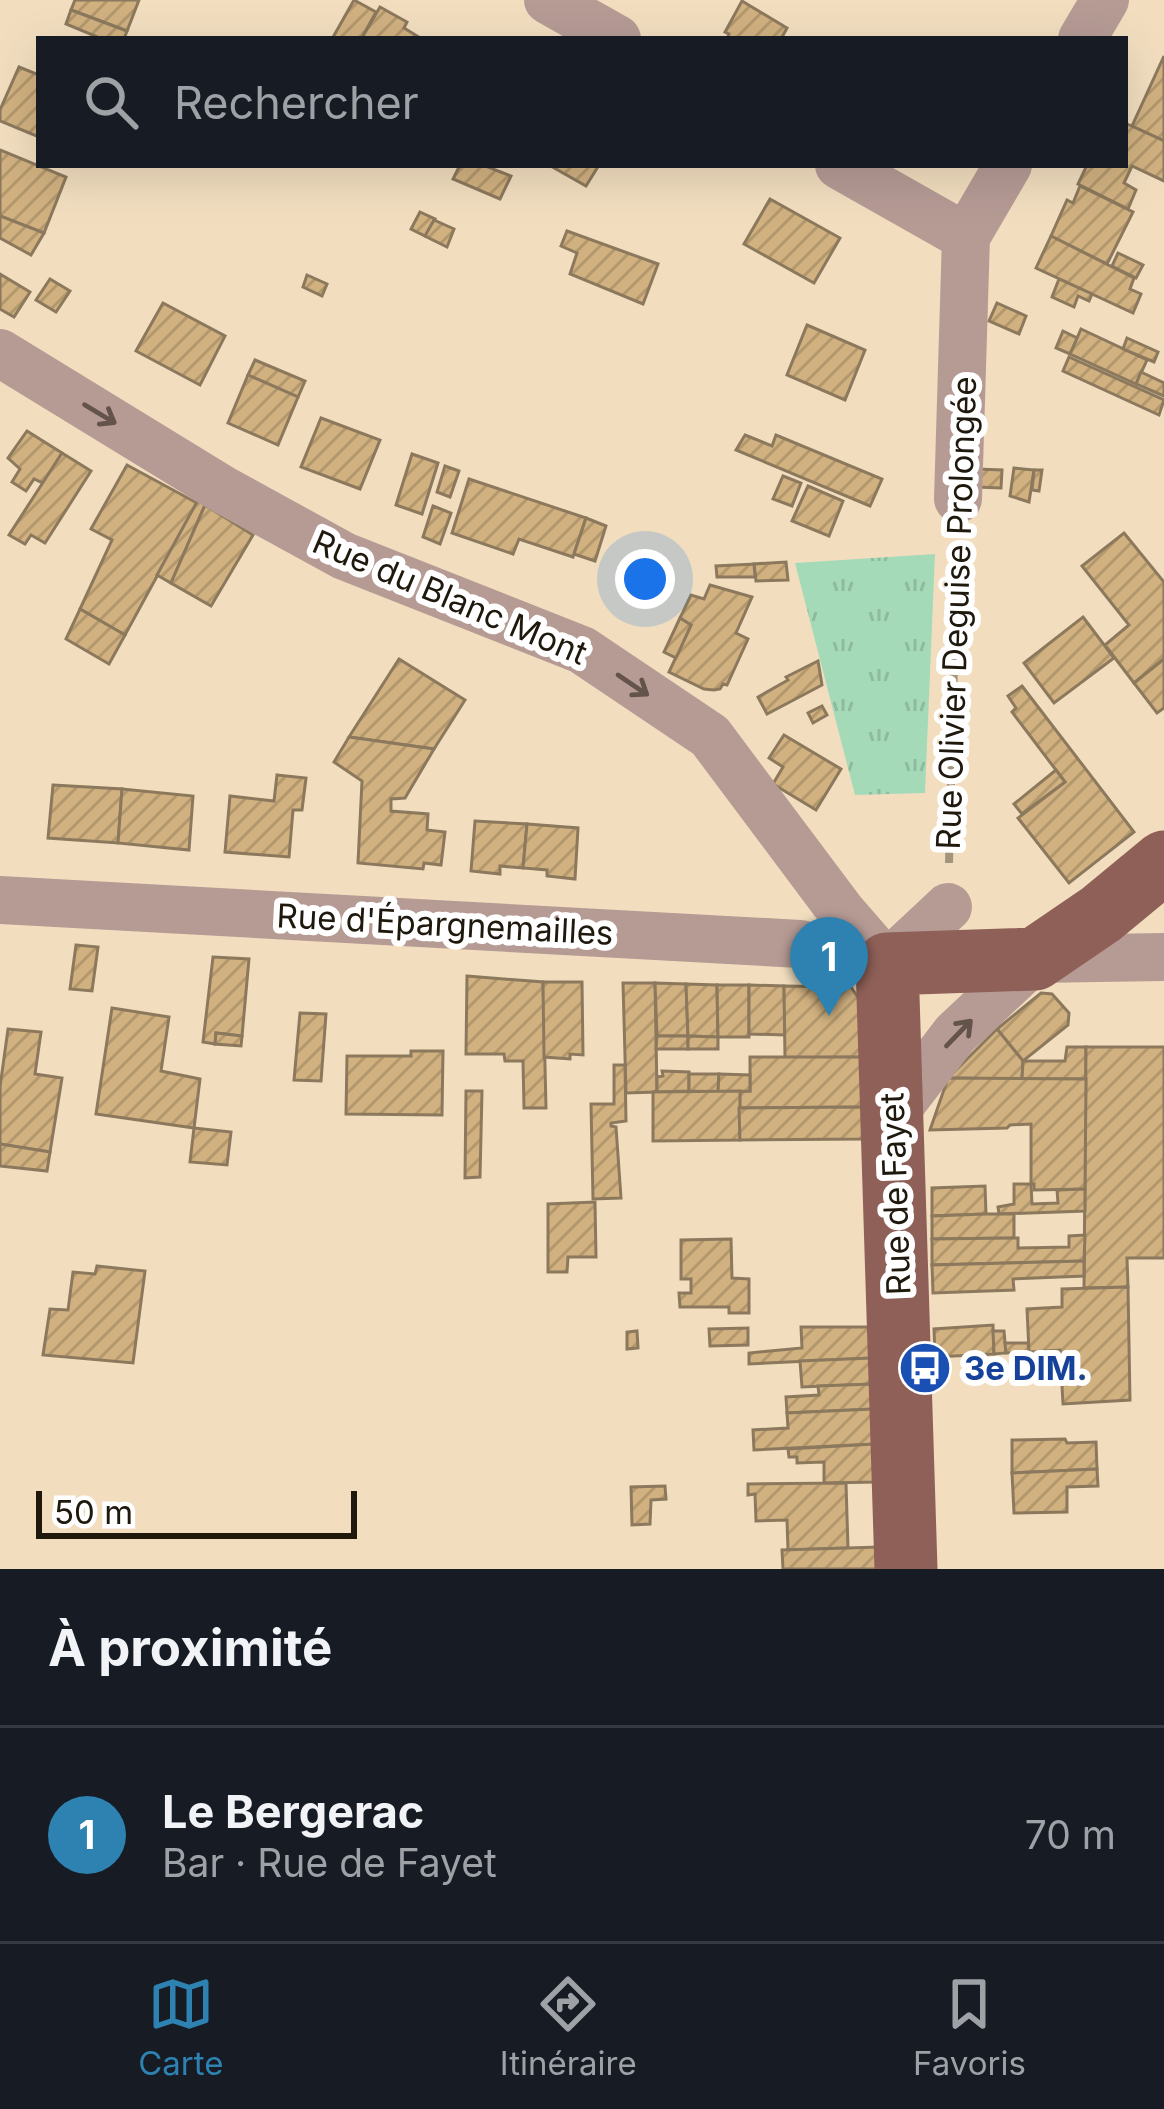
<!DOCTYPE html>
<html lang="fr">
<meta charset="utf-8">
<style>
:root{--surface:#171b24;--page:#242831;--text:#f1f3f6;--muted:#9ea1a6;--line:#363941;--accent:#2d82b2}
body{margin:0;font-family:Inter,sans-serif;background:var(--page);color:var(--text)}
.scale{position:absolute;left:36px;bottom:30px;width:321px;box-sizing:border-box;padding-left:12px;border:6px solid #1f180d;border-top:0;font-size:33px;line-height:42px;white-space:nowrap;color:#1f180d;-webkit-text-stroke:9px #fff;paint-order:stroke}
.you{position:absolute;left:645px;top:579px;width:42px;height:42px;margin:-30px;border:9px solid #fff;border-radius:50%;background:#1a73e8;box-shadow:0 0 0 18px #1a73e833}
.badge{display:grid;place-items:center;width:78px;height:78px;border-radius:50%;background:var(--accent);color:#fff;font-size:39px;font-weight:700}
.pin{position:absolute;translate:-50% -99px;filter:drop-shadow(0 3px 6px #0008)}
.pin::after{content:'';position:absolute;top:63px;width:42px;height:36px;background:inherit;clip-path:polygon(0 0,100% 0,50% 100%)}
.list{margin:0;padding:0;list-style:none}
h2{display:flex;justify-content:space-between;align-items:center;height:156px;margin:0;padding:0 48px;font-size:51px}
h2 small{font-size:39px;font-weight:400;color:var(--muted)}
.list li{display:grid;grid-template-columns:78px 1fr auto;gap:36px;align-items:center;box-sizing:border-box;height:216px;padding:0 48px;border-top:3px solid var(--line)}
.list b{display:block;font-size:45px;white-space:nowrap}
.list p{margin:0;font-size:39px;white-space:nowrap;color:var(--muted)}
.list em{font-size:39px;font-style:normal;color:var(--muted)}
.icon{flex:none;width:66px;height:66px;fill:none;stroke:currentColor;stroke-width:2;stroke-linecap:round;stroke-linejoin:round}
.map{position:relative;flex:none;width:1164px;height:1569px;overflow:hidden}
.search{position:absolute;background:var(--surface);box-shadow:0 12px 48px #0002;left:36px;right:36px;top:36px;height:132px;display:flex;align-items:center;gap:30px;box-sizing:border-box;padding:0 42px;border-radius:0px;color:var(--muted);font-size:45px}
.sheet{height:372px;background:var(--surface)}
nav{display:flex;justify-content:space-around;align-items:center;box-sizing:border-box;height:168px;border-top:3px solid var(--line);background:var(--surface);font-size:33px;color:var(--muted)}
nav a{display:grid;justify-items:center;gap:6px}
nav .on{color:var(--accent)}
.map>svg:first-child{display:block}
</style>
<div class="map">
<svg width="1164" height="1569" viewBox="0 0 1164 1569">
<defs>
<pattern id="grass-tufts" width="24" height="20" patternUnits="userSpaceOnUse" patternTransform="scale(3)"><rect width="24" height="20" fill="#a5dab9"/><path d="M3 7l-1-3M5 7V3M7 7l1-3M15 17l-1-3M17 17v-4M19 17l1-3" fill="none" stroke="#8eba9e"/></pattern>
<pattern id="building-hatch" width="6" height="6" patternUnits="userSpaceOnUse" patternTransform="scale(3)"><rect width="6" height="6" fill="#d1b180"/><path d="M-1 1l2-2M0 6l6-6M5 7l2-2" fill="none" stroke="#b3986d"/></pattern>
</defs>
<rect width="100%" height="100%" fill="#f2debf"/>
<polygon fill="url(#grass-tufts)" points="935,554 925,793 855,795 795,563"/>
<g fill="url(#building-hatch)" stroke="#8c795d" stroke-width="3">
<polygon points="75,0 139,0 127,31 71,10"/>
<polygon points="354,0 376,12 363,36 368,39 332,39"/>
<polygon points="742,1 787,28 781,39 727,39 729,34 725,32"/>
<polygon points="380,7 407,22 404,28 422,39 368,39 363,36"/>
<polygon points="71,10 127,31 124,39 102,39 66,24"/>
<polygon points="1164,56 1164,141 1132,126"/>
<polygon points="19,67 39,75 39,137 0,121 0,110"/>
<polygon points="1125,123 1164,141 1164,181 1132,166 1124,183 1136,190 1128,209 1078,184 1087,165 1125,165"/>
<polygon points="0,150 66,177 44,233 0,216"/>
<polygon points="460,165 483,165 511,176 500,199 453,179"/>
<polygon points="549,165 599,165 586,186"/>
<polygon points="1080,186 1133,212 1107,264 1051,236 1067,200 1073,203"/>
<polygon points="770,199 840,238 814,283 744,244"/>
<polygon points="420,212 435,219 425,236 411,229"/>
<polygon points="0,216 44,233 31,255 0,238"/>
<polygon points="434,220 454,229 447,247 425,236"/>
<polygon points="567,231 658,264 643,304 570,274 577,253 561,246"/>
<polygon points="1051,236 1134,278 1130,289 1141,294 1133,313 1036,268"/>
<polygon points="1118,253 1143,265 1136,278 1112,266"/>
<polygon points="0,274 30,292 14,317 0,309"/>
<polygon points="307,275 327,284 322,296 303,287"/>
<polygon points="50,279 70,291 56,312 36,300"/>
<polygon points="1059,279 1092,294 1089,301 1078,296 1074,307 1052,297"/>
<polygon points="163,303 225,336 200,385 136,351"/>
<polygon points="997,303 1026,316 1019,334 989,321"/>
<polygon points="807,325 865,350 845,400 787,375"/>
<polygon points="1081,329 1147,360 1136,384 1070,354"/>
<polygon points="1063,331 1077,338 1070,354 1056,348"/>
<polygon points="1127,338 1158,352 1154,362 1123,349"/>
<polygon points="1069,357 1164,400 1159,415 1063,371"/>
<polygon points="255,360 305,381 298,397 248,375"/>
<polygon points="1141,372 1164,383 1164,396 1136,384"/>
<polygon points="248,375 298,397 278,445 228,423"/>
<polygon points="321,418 380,440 360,489 301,467"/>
<polygon points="27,431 62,453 43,483 34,479 26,491 12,482 20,469 8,458"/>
<polygon points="745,435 772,446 776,435 882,479 870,506 736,450"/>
<polygon points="62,453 91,471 45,543 31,535 25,544 9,535"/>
<polygon points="412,454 438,463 422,514 396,505"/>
<polygon points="127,465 197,503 125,635 80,609 112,540 91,529"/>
<polygon points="445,466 459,471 450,497 437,492"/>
<polygon points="1014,468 1034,470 1029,502 1010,496"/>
<polygon points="976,469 1002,470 1001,488 976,487"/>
<polygon points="1034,470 1042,470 1039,491 1032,490"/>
<polygon points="783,476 801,483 792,506 773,499"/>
<polygon points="469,479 586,518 573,557 519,539 513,554 452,533"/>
<polygon points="808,486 843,501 829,536 792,521"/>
<polygon points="198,500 205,505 171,583 157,575"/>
<polygon points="205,505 253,535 211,606 171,583"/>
<polygon points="433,506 451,513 440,544 423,537"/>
<polygon points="586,518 606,526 595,561 574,554"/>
<polygon points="1124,533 1164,582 1164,659 1134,683 1105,645 1129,625 1082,566"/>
<polygon points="786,562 788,580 756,581 754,564"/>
<polygon points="754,564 755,577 717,577 716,566"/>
<polygon points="710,585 752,597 736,633 748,639 727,685 723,684 720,689 714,690 704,689 669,672 691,625 680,618 691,595 704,599"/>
<polygon points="80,609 125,635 109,664 66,639"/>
<polygon points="1083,617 1114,658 1054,703 1024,663"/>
<polygon points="680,618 691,625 676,658 664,652"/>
<polygon points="399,659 465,700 434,749 349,737"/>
<polygon points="1164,659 1164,708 1157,713 1134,683"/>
<polygon points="818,661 822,685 767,714 758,697 788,680 786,677"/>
<polygon points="1022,686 1134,832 1069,883 1018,818 1065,782 1012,712 1016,708 1008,696"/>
<polygon points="822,706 827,715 813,723 808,713"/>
<polygon points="784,735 841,769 816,810 773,784 783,767 769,758"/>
<polygon points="349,737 434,749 405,798 391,799 391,811 428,814 427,830 445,832 441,865 424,863 423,869 358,863 362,781 334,762"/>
<polygon points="1056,770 1065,782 1022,814 1014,804"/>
<polygon points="277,775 306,778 302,810 293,810 289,857 225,852 230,796 274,801"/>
<polygon points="53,785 122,789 118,843 48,838"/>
<polygon points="122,789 193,796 189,850 118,843"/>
<polygon points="475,821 527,824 523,868 500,866 500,874 471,871"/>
<polygon points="527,824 578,828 575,879 547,876 547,870 523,868"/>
<polygon points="76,945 98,947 92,991 70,989"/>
<polygon points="213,957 249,959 242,1036 216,1033 215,1044 203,1042"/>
<polygon points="467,976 543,982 546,1108 524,1108 523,1061 505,1061 504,1054 466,1054"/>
<polygon points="543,982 582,982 583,1055 570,1054 570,1059 544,1057"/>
<polygon points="623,983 655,983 657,1092 626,1093"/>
<polygon points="655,983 686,984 688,1036 657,1036"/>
<polygon points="686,984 717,985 718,1037 688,1036"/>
<polygon points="717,985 749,985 749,1037 718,1037"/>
<polygon points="749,985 784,986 785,1035 749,1034"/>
<polygon points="784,986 851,987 859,999 862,1057 785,1058"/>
<polygon points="1041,993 1052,994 1069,1013 1068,1025 1023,1061 997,1029"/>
<polygon points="112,1008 169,1017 161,1071 200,1079 194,1128 96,1114"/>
<polygon points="300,1013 326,1014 321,1081 294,1080"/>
<polygon points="8,1029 41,1032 35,1074 62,1078 50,1152 0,1144 0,1087"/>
<polygon points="997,1029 1023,1061 1022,1079 948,1078"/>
<polygon points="216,1033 242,1036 241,1046 215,1044"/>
<polygon points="657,1036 688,1036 688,1049 656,1049"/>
<polygon points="688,1036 718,1037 718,1049 688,1049"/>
<polygon points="1067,1047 1086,1047 1086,1079 1022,1079 1023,1061 1065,1061"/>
<polygon points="1086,1047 1164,1047 1164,1258 1127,1258 1128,1287 1084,1288"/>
<polygon points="411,1051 443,1051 442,1115 346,1114 347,1056 411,1056"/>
<polygon points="750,1057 862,1057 863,1107 739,1108 740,1091 750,1091"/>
<polygon points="614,1065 625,1065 626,1121 611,1123 611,1126 616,1127 621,1198 593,1199 591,1104 614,1104"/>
<polygon points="662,1071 689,1072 689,1091 657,1092 657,1077 663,1076"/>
<polygon points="689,1074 719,1074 718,1092 689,1091"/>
<polygon points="719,1074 750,1075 750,1091 718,1092"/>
<polygon points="948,1078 1086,1079 1085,1189 1034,1190 1034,1184 1031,1184 1031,1124 1010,1125 1007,1128 930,1130"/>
<polygon points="466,1091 482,1091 480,1177 465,1178"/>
<polygon points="740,1091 740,1140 653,1141 653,1092"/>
<polygon points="863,1107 864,1139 740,1140 739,1108"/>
<polygon points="194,1128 231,1132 227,1165 190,1162"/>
<polygon points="0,1144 50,1152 47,1171 0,1166"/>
<polygon points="1014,1184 1031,1184 1032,1204 1058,1203 1057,1190 1085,1189 1085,1211 999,1214 998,1207 1014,1204"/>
<polygon points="985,1186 986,1214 932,1216 932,1188"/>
<polygon points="595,1202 596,1257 568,1257 567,1272 548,1272 548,1204"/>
<polygon points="986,1214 1014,1214 1014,1238 932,1239 932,1216"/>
<polygon points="1085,1235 1084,1261 932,1265 932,1239 1014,1238 1018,1238 1018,1248 1069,1247 1069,1236"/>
<polygon points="731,1239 732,1278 749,1279 749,1313 729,1313 729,1307 680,1307 679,1293 691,1293 691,1279 681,1279 681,1240"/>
<polygon points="1084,1261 1084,1276 1013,1279 1014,1290 933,1293 932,1265"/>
<polygon points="97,1266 145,1271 133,1363 43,1355 50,1309 68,1310 73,1272 95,1274"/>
<polygon points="1128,1287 1130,1400 1063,1404 1060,1350 1029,1352 1027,1309 1062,1307 1062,1289"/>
<polygon points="993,1325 994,1354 935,1357 934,1329"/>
<polygon points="801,1327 871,1327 872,1358 749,1364 749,1353 802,1348"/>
<polygon points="748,1328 748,1345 710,1346 709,1329"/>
<polygon points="637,1331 638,1348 627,1349 627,1332"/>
<polygon points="993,1331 1004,1331 1006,1353 994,1354"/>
<polygon points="1005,1343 1028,1343 1029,1352 1006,1353"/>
<polygon points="872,1358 873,1384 802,1387 800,1361"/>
<polygon points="873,1384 873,1409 787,1413 786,1397 819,1395 818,1386"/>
<polygon points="873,1409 875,1444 754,1450 753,1430 788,1428 787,1413"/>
<polygon points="1065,1439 1067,1443 1096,1442 1097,1469 1012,1473 1012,1440"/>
<polygon points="875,1444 877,1482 824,1483 824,1462 797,1463 797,1457 789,1457 788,1449"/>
<polygon points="1097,1469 1098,1486 1067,1487 1067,1512 1014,1513 1012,1473"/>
<polygon points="846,1483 848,1548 788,1550 787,1520 756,1521 755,1494 748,1495 748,1484"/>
<polygon points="665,1486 666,1499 651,1500 650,1524 632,1525 631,1487"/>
<polygon points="879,1547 880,1569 783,1569 782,1550"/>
</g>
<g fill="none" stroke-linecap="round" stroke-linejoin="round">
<polyline stroke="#a3947c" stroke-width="8" stroke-dasharray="12 6" stroke-linecap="butt" points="949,863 957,542"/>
<g stroke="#b69b95" stroke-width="48">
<polyline points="548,0 617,39"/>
<polyline points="1082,39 1105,0"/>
<polyline points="839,165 966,237"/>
<polyline points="0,353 222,489 344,556 582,650 710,736 841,911 887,964"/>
<polyline points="958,499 966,237 1008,165"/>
<polyline points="0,900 800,944 887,964"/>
<polyline points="887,964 948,907"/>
<polyline points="892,1116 955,1034 1035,959 1164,957"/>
</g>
<polyline stroke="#8f6057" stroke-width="63" points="906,1569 887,964 1035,959 1101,914 1164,862"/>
</g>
<defs><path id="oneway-shaft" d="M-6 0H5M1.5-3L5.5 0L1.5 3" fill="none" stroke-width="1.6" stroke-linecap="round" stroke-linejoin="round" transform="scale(3)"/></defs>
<g stroke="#63534a">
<use href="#oneway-shaft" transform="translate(100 414) rotate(31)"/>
<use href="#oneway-shaft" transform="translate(633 685) rotate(34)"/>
<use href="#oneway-shaft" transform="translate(959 1033) rotate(-46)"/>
</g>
<defs>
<g id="bus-disc" transform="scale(2.7)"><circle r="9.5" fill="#1a4fb4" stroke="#fff"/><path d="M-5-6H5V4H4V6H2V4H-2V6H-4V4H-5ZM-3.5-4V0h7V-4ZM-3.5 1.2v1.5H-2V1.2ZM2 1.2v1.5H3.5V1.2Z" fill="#fff"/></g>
</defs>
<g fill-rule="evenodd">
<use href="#bus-disc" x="925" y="1368"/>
</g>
<g text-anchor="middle" stroke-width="12" stroke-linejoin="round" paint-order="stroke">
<g font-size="33" fill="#1f180d" stroke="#fff">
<text transform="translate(450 597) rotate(23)" y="12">Rue du Blanc Mont</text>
<text transform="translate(956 613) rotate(-88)" y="12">Rue Olivier Deguise Prolongée</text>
<text transform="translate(445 924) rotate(3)" y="12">Rue d'Épargnemailles</text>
<text transform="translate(895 1194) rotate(-92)" y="12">Rue de Fayet</text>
</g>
<g font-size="33" font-weight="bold" fill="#164399" stroke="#fff" text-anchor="start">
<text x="964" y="1380">3e DIM.</text>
</g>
</g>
</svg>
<div class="scale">50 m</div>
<div class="you"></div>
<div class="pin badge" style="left:829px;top:1016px">1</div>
<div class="search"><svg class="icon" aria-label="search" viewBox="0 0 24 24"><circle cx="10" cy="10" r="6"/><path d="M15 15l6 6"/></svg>Rechercher</div>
</div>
<section class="sheet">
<h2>À proximité<small></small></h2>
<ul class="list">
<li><span class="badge">1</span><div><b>Le Bergerac</b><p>Bar · Rue de Fayet</p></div><em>70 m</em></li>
</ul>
</section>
<nav>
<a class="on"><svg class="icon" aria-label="map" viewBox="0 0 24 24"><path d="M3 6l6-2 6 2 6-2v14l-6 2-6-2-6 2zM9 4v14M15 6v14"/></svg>Carte</a>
<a><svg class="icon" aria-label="directions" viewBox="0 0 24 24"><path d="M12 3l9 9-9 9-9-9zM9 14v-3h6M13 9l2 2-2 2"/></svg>Itinéraire</a>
<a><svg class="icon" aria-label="saved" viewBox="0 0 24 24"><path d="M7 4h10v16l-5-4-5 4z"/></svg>Favoris</a>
</nav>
